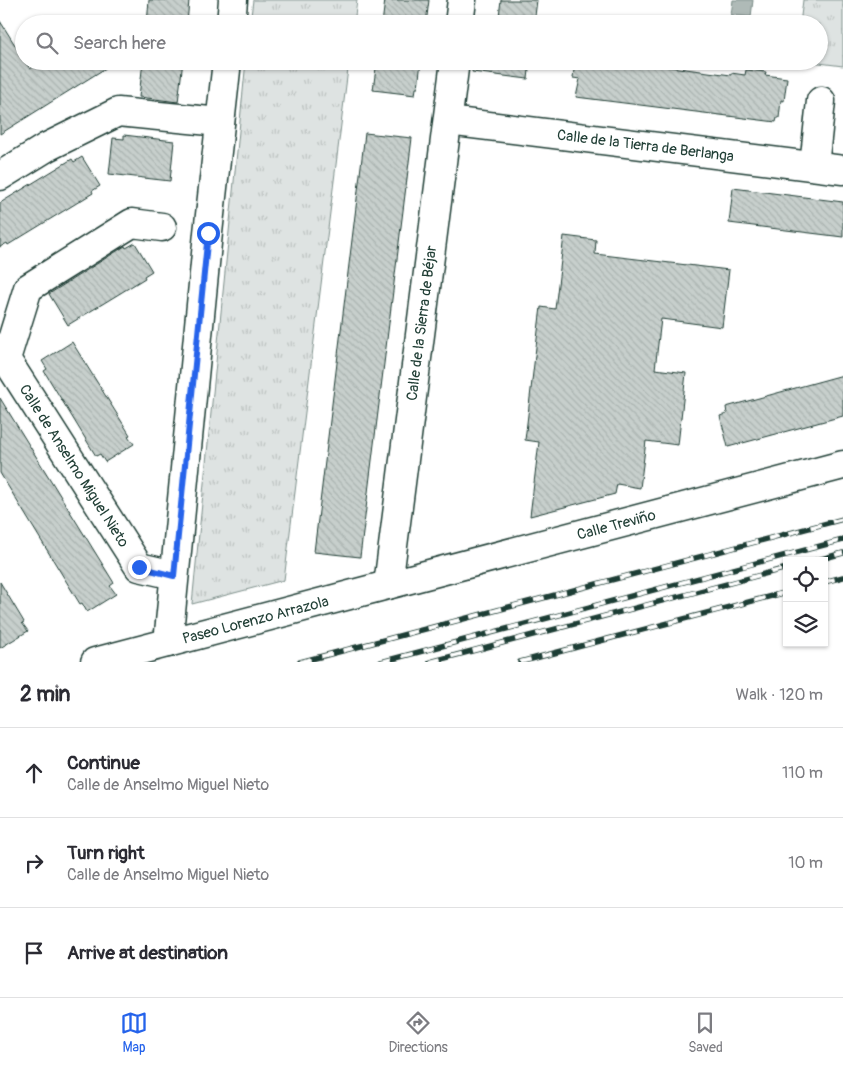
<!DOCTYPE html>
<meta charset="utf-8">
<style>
:root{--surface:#fff;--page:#f2f2f3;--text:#2b2b33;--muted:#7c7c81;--line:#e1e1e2;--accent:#2563eb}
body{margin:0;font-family:Pangolin,sans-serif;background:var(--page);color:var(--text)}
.controls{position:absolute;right:15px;bottom:15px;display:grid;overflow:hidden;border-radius:0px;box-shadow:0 1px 4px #0004}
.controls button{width:45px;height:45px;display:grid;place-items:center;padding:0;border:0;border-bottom:1px solid var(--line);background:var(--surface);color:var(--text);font:25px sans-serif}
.stop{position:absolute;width:15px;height:15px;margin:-11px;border:4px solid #2563eb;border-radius:50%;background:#fff}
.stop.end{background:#2563eb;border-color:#fff;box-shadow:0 1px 5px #0008}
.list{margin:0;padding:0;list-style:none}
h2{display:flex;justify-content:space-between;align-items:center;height:65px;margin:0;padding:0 20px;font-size:21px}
h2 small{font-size:16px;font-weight:400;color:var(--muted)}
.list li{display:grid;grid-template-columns:32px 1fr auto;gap:15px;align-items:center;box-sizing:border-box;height:90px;padding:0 20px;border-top:1px solid var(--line)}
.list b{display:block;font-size:19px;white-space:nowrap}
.list p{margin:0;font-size:16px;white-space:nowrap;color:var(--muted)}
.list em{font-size:16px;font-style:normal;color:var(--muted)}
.icon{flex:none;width:28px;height:28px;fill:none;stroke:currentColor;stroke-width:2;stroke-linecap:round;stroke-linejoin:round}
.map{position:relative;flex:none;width:843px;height:662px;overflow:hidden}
.search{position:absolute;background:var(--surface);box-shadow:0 1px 4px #0004;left:15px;right:15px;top:15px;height:55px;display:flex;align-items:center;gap:12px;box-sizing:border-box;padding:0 18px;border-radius:28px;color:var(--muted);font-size:19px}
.sheet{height:335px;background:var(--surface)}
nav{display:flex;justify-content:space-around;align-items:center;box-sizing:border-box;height:70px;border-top:1px solid var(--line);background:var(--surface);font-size:14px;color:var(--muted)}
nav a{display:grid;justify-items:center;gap:2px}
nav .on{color:var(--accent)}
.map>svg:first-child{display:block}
</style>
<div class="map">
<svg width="843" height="662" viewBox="0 0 843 662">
<defs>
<pattern id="grass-tufts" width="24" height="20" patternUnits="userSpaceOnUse" patternTransform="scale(1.25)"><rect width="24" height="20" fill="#dee3e2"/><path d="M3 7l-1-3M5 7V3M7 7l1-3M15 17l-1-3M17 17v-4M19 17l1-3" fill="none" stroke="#bec4c2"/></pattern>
<pattern id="building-back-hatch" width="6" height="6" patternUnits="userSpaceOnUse" patternTransform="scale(1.25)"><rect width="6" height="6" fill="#c7cfcc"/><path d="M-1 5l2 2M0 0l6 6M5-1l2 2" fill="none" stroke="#aab3b0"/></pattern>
</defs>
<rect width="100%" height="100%" fill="#fff"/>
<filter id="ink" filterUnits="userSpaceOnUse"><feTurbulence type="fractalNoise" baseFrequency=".02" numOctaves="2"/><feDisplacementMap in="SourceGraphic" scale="10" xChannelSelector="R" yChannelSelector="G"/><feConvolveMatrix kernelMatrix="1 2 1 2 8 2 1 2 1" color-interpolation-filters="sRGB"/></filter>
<g filter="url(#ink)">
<g fill="url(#grass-tufts)" stroke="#7e908b">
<polygon points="253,0 357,0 354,24 250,24"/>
<polygon points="803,0 843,0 843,66 803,61 819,61 819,24 800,24"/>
<polygon points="246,61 349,61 284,580 192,604"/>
</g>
<polygon fill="#afbab7" stroke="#758883" points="733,0 753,0 751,17 731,15"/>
<g fill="url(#building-back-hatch)" stroke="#1f3d34">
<polygon points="149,0 189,0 187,24 147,24"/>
<polygon points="385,0 429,0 426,24 382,24"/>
<polygon points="501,0 537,0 534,24 498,24"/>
<polygon points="0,21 30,69 42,61 117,61 0,134"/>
<polygon points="143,61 183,61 178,102 139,97"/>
<polygon points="377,61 421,61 418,88 416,88 415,95 373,90"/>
<polygon points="473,61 530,61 528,79 472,72"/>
<polygon points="575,61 625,61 731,75 731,73 745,75 746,70 766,72 765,75 787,78 784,101 781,100 779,118 777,118 776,122 576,97 580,79 573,78"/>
<polygon points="365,133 412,138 360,557 314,552"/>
<polygon points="124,135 174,141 170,181 109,174 113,138 124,139"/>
<polygon points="82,157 100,186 92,191 93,193 8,245 7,243 0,247 0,203 72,159 74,162"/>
<polygon points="733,188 843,202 843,237 729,223"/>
<polygon points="564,236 596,240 595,254 729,270 722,327 661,319 655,369 686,373 678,445 646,441 640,488 617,484 615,494 530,516 539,442 525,440 536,347 541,307 555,309"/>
<polygon points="135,243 152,271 144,276 145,278 68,325 49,294 125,246 126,248"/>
<polygon points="72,342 130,435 128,436 134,444 105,462 100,454 96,456 44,371 47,369 42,361"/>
<polygon points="843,375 843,416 728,447 720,416 727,414 726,407"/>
<polygon points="0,398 114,583 110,586 116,594 87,612 82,603 80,604 0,473"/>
<polygon points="0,582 24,622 22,623 28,631 0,648"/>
</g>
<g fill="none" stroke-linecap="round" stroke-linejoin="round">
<g stroke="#1f3d34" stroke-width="31">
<g id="minor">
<polyline points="231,24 233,0"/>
<polyline points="459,24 462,0"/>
<path id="s1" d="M 448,121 L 843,170"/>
<polyline points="814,166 821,101"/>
<polyline points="0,176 47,147 118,112 220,122"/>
<path id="s2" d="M 162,227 L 132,223 L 28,288 L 6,359 L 139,567 L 174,575"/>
<path id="s3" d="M 388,585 L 455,61"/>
<polyline points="168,643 208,233 227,61"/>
<path id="s4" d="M 95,662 L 843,465"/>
</g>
</g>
<use href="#minor" stroke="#fff" stroke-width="28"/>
<g stroke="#1f3d34" stroke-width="5.5">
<g id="rail">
<polyline points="814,561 843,553"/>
<polyline points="824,582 843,577"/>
<polyline points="300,662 843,519"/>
<polyline points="381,662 843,540"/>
<polyline points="430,662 787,568"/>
<polyline points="520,662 787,592"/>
</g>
</g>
<use href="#rail" stroke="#fff" stroke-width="4" stroke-dasharray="11" stroke-linecap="butt"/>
</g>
</g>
<g fill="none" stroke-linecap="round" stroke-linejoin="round" filter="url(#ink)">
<polyline stroke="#2563eb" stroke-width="6" points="139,567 174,576 208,233"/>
</g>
<g text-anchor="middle" stroke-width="5" stroke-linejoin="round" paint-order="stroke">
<g font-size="15" fill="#1f3d34" stroke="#fff">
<text dy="5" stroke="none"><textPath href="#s1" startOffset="199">Calle de la Tierra de Berlanga</textPath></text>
<text dy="5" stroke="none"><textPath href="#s3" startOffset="264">Calle de la Sierra de Béjar</textPath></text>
<text dy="5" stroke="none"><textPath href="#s2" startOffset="354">Calle de Anselmo Miguel Nieto</textPath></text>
<text dy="5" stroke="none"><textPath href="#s4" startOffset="539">Calle Treviño</textPath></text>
<text dy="5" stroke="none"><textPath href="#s4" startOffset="166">Paseo Lorenzo Arrazola</textPath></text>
</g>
</g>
</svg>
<div class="controls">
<button><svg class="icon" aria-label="locate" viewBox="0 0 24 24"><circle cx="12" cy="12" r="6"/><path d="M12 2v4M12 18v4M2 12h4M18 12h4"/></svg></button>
<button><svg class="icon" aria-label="layers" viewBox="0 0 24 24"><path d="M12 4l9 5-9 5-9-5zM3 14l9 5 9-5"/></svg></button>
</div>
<div class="stop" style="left:208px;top:233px"></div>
<div class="stop end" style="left:139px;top:567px"></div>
<div class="search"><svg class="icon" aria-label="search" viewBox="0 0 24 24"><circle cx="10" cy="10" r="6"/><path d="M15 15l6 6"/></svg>Search here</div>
</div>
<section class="sheet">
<h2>2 min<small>Walk · 120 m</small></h2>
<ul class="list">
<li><svg class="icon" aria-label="ahead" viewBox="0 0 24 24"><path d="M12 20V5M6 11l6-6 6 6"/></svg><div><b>Continue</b><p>Calle de Anselmo Miguel Nieto</p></div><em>110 m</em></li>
<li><svg class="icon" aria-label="right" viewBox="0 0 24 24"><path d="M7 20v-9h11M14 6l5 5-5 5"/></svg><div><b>Turn right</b><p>Calle de Anselmo Miguel Nieto</p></div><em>10 m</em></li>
<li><svg class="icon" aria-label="arrive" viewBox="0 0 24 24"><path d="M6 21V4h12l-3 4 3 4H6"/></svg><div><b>Arrive at destination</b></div></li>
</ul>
</section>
<nav>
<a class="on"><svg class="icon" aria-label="map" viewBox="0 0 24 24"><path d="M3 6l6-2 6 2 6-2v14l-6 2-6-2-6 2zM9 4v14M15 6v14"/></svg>Map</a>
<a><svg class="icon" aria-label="directions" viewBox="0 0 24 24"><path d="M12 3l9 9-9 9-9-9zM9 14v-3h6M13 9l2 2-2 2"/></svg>Directions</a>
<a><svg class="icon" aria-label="saved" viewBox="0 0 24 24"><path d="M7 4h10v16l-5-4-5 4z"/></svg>Saved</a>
</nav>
